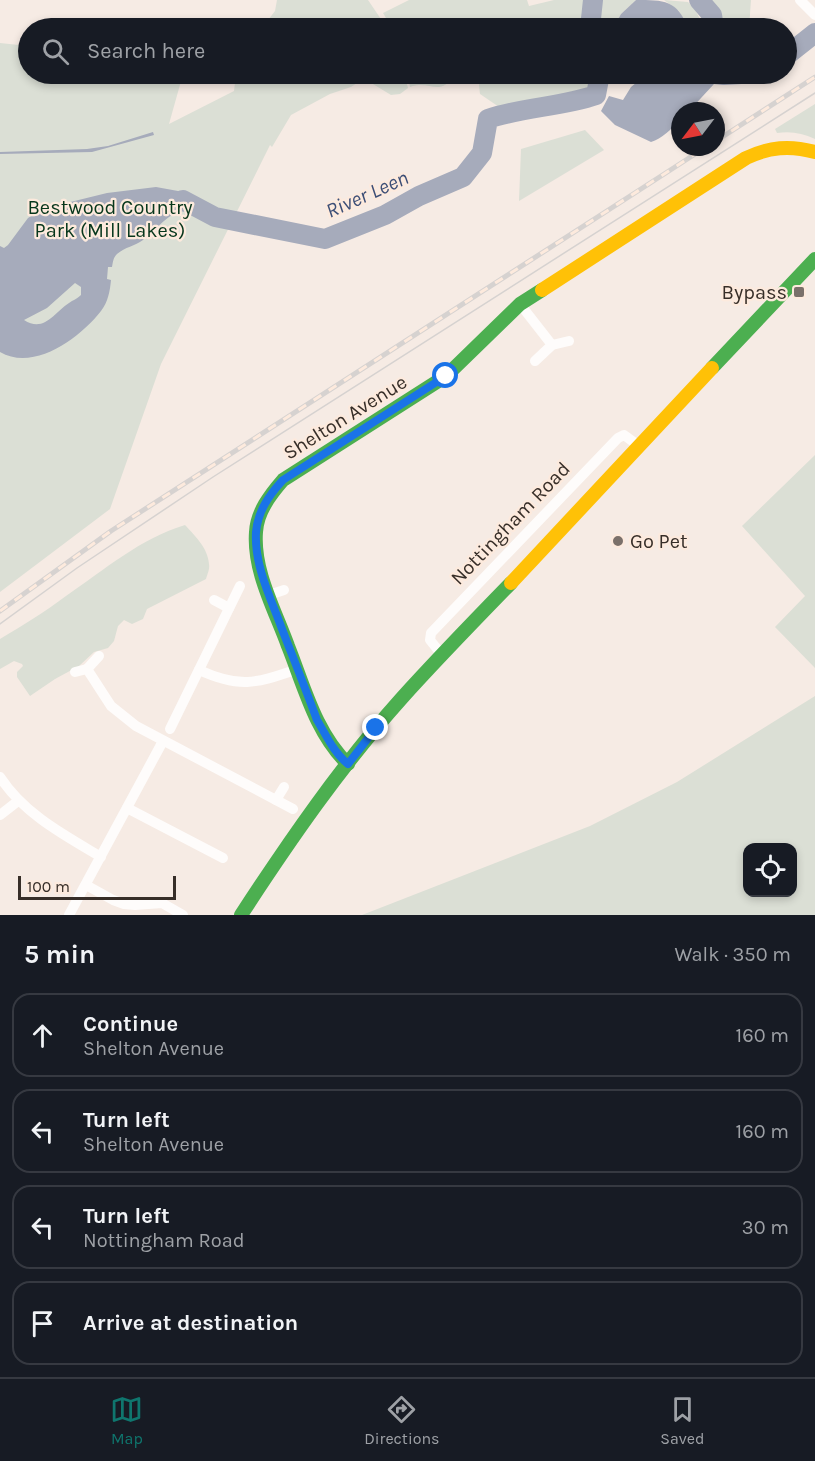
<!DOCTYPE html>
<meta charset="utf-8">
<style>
:root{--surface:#171b24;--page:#242831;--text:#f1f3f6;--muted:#9ea1a6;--line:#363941;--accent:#0f766e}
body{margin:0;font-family:Karla,sans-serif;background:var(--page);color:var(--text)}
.controls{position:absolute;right:18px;bottom:18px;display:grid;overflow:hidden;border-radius:12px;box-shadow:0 3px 9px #0003}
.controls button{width:54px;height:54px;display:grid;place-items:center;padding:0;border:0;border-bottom:2px solid var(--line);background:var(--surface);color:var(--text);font:30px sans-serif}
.compass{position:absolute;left:671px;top:102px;width:54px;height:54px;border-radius:50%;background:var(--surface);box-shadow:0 3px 9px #0003;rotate:238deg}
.scale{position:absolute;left:18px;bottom:15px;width:158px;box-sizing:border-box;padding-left:6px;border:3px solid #372e28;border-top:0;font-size:16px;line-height:21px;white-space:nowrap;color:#372e28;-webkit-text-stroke:4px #fdeadd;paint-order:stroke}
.stop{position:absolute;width:18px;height:18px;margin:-14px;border:4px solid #1a73e8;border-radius:50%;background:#fff}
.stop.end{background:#1a73e8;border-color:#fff;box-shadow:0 2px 6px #0008}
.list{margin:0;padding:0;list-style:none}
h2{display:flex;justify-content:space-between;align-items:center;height:78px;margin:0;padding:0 24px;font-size:26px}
h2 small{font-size:20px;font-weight:400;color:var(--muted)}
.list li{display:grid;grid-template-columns:39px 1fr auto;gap:18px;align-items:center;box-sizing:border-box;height:84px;margin:0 12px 12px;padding:0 12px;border:2px solid var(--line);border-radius:18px}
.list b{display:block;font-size:22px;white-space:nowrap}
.list p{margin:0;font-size:20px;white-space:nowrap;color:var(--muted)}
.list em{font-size:20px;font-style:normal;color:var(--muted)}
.icon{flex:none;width:33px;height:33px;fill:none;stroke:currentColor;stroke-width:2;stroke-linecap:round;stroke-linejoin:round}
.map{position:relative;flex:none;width:815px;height:915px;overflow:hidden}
.search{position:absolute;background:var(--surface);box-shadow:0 3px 9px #0003;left:18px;right:18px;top:18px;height:66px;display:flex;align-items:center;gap:15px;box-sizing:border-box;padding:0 21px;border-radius:33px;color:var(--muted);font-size:22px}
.sheet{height:462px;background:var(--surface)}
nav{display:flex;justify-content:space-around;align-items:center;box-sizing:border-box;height:84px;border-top:2px solid var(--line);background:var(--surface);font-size:16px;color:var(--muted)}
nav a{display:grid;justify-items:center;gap:3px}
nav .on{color:var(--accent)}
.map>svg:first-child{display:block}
</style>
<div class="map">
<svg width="815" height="915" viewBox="0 0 815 915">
<rect width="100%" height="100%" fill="#f6ebe4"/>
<g fill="#dbdfd5" fill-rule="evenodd">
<polygon points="277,0 368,0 387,28 262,28 275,11"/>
<path d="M 409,0 L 527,0 L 529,6 L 554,0 L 589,0 C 592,10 593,18 592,28 L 392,28 L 383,13 Z"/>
<polygon points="596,0 636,0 621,14 613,28 598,28 599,17"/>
<polygon points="664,0 688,2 696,11 704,28 688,28 679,11"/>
<polygon points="711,0 751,0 749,28 722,28 722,17"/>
<polygon points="0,43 28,46 28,74 183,74 169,124 234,91 236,74 404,74 408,88 400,94 391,95 368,81 357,83 351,87 330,94 291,115 272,147 270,145 161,364 110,509 0,592"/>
<path d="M 422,74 L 456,74 C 438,99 431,79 410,87 L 409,82 L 423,78 Z"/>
<polygon points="483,74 598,74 595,89 588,93 502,109 480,94 479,85"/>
<path d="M 815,104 L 815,139 C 802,133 791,131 777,133 L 775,129 Z"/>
<polygon points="585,130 604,150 519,201 521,149"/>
<polygon points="815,455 815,668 775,627 805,596 742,526"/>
<path d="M 185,525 C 195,536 208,548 209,564 C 210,569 207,575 206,579 L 147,609 L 143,619 L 132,624 L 124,620 L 118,626 L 114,641 L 108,648 L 94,652 L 79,666 L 55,679 L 30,696 L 17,677 L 17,672 L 23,666 L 22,664 L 14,661 L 0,669 L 0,639 C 23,625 45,612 66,596 C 104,570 141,538 185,525 Z"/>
<path d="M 815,696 L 815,915 L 362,915 L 590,826 L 677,782 ZM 748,848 L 792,848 L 792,892 L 748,892 Z"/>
</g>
<g fill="#a6abbb" fill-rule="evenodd">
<path d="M 636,0 C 664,0 677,0 688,28 L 613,28 L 621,14 Z"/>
<path d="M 647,74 L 710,74 L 714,84 L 689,111 L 680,111 L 680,120 C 671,129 662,139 651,142 L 615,125 L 601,111 L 609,96 L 623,100 L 631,87 Z"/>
<polygon points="153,132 154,135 92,152 0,154 0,152 87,149 108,146"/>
<path d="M 156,187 L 178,191 L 203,202 L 197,217 L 186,211 C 165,213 158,230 143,240 C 135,246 125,247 117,254 C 113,258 113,262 112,267 L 108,267 L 107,279 L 111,280 C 110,291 108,302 101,311 C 80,338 34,372 0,352 L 0,246 L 4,248 L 8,245 L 28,218 L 42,209 L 107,193 ZM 75,283 L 81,287 L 81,295 C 77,299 73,300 69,303 C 54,313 44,333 24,320 L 47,308 Z"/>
</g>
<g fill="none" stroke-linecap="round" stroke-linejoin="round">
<g stroke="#a6abbb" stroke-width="20">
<polyline points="699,0 712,15 714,28"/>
<polyline points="590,28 593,0"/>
<polyline points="786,56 815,33"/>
<polyline points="715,74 724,75 741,74"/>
<path d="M 177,202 L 183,200 L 215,217 L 325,239 L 385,215 L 419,196 L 463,177 L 482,153 L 488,119 C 523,107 561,107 596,95 L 600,74"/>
</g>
<g stroke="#fefcfb" stroke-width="10">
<polyline points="800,0 815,15"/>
<polyline points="520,304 552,345"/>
<polyline points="535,361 552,345 569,341"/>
<polyline points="269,595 284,590"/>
<polyline points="214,600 229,608"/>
<polyline points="442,655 430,640 431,633 618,438 624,435 639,446"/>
<polyline points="87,669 111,706 136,726 293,809"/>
<path d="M 199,670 C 241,689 256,683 298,669"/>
<polyline points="75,672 87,669 99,656"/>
<polyline points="170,729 240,586"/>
<path d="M 0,777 C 24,814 64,835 101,857"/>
<polyline points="276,800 284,787"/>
<polyline points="127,808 223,858"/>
<polyline points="0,815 18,801"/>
<polyline points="86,885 113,900 124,904 135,905 162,903 183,915"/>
<polyline points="69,915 163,741"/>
</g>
<g stroke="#4caf50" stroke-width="14">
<polyline points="712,368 815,259"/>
<path d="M 348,764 C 316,734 304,686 288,646 C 275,610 253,571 256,532 C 257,512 270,495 283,480 L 446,376 L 520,304 L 542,290"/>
<path d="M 241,915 C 290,840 341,766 401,699 C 437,659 474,621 511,583"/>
</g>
<g stroke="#ffc107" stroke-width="14">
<path d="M 542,290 L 746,158 C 769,147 790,145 815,152"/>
<polyline points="511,583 712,368"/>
</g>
<polyline stroke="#d6d2d0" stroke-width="1.5" points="0,624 77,568 213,477 815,93"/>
<g stroke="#d6d2d0" stroke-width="5">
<g id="rail">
<polyline points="716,141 815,77"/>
<polyline points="0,611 111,531 706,147"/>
</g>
</g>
<use href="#rail" stroke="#fdeadd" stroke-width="3" stroke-dasharray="9" stroke-linecap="butt"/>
</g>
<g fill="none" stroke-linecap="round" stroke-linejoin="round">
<path stroke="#1a73e8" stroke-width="8" d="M 376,728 L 348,764 C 334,753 326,735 317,720 C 306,690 294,660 282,629 C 271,599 254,565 256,532 C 258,511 269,495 283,480 L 446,376"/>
</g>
<g fill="#7a706a" stroke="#fdeadd" stroke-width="2">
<rect x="793" y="286" width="12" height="12" rx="3"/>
<circle cx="618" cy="541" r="6"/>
</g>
<g text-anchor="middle" stroke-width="4.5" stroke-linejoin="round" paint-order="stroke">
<g font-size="20" fill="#06361b" stroke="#fdeadd">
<text x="110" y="214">Bestwood Country<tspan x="110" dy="23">Park (Mill Lakes)</tspan></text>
</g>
<g font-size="20" fill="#372e28" stroke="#fdeadd" text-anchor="end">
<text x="787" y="299">Bypass</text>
<text x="630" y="548" text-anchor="start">Go Pet</text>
</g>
<g font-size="20" fill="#372e28" stroke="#fdeadd">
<text transform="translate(345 417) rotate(-32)" y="7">Shelton Avenue</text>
<text transform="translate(510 523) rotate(-46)" y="7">Nottingham Road</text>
</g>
<g font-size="21" font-style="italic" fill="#3c4e76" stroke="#fdeadd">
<text transform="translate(367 194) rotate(-24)" y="7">River Leen</text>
</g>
</g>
</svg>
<div class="controls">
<button><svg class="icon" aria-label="locate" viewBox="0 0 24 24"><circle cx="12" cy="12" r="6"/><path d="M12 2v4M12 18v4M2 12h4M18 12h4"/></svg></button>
</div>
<svg class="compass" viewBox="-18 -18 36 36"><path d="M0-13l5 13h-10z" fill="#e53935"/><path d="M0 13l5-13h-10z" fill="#9ea1a6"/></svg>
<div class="scale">100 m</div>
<div class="stop" style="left:446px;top:376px"></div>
<div class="stop end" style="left:376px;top:728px"></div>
<div class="search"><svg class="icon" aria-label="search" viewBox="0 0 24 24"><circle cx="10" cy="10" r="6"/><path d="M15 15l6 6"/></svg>Search here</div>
</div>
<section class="sheet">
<h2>5 min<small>Walk · 350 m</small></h2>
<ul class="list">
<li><svg class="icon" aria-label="ahead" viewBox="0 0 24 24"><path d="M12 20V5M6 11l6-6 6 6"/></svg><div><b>Continue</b><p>Shelton Avenue</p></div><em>160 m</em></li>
<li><svg class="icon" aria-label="left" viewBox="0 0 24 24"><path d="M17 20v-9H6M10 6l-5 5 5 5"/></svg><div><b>Turn left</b><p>Shelton Avenue</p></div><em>160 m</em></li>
<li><svg class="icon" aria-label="left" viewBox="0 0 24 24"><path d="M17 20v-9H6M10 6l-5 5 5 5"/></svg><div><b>Turn left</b><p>Nottingham Road</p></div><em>30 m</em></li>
<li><svg class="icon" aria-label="arrive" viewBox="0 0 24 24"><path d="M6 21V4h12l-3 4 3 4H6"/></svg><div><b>Arrive at destination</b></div></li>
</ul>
</section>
<nav>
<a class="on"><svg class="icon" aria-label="map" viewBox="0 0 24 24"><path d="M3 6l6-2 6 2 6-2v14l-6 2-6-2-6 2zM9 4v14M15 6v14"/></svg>Map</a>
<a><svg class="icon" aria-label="directions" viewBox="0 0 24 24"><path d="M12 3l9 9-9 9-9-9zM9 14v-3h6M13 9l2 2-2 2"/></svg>Directions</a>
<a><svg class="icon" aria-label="saved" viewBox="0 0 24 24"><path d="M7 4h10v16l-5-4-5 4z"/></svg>Saved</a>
</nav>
